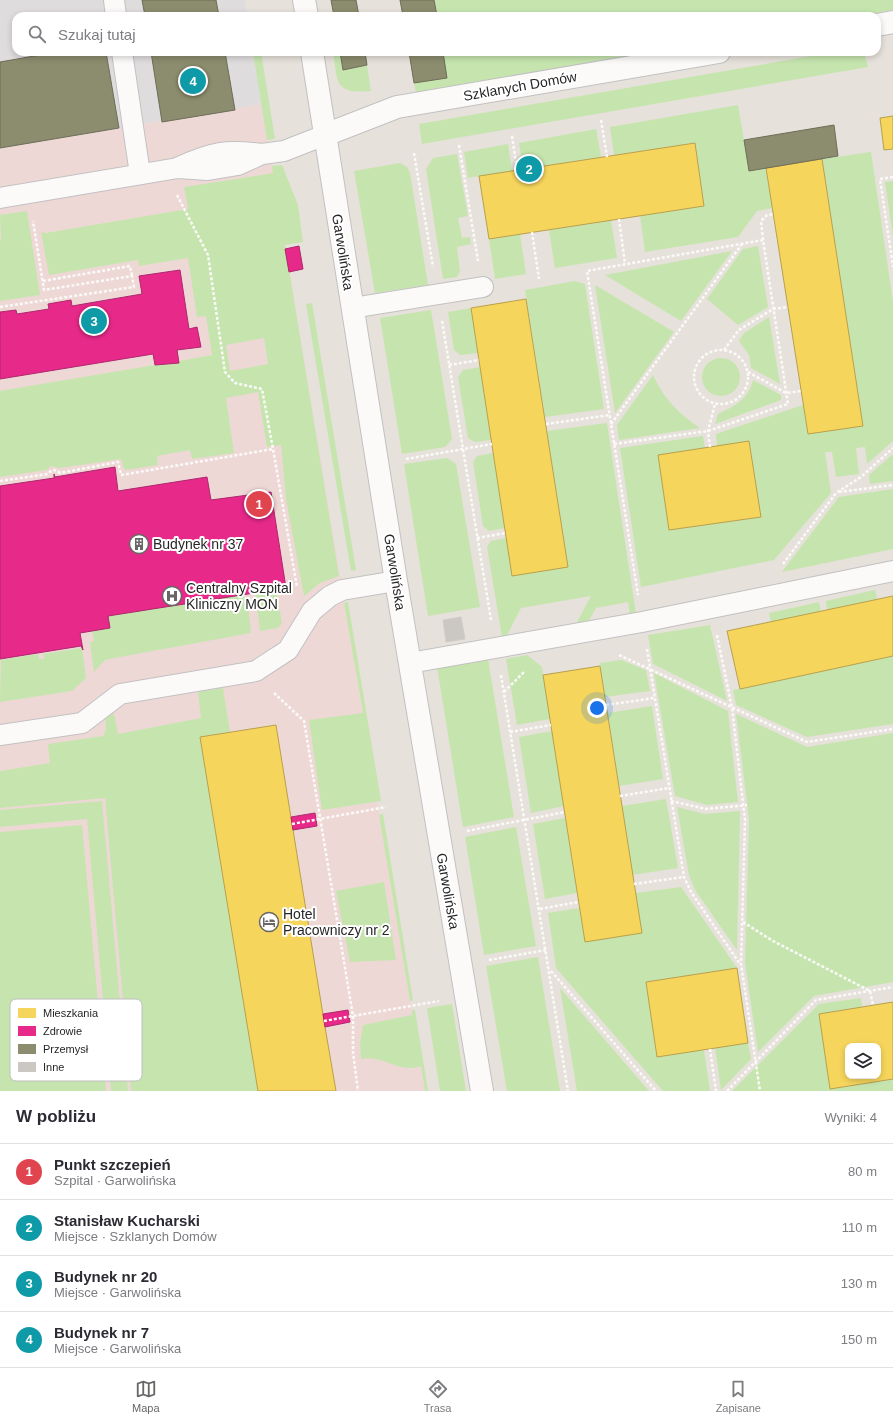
<!DOCTYPE html>
<html lang="pl">
<meta charset="utf-8">
<style>
:root{--surface:#fff;--page:#f7f7f7;--text:#2b2b33;--muted:#7c7c81;--line:#e1e1e2;--accent:#696765}
body{margin:0;font-family:Helvetica,sans-serif;background:var(--page);color:var(--text)}
.controls{position:absolute;right:12px;bottom:12px;display:grid;overflow:hidden;border-radius:8px;box-shadow:0 2px 6px #0003}
.controls button{width:36px;height:36px;display:grid;place-items:center;padding:0;border:0;border-bottom:1px solid var(--line);background:var(--surface);color:var(--text);font:20px sans-serif}
.you{position:absolute;left:597px;top:708px;width:14px;height:14px;margin:-10px;border:3px solid #fff;border-radius:50%;background:#1a73e8;box-shadow:0 0 0 6px #1a73e833}
.badge{display:grid;place-items:center;width:26px;height:26px;border-radius:50%;background:var(--accent);color:#fff;font-size:13px;font-weight:700}
.pin{position:absolute;translate:-50% -50%;border:2px solid #fff;box-shadow:0 1px 4px #0006}
.list{margin:0;padding:0;list-style:none}
h2{display:flex;justify-content:space-between;align-items:center;height:52px;margin:0;padding:0 16px;font-size:17px}
h2 small{font-size:13px;font-weight:400;color:var(--muted)}
.list li{display:grid;grid-template-columns:26px 1fr auto;gap:12px;align-items:center;box-sizing:border-box;height:56px;padding:0 16px;border-top:1px solid var(--line)}
.list b{display:block;font-size:15px;white-space:nowrap}
.list p{margin:0;font-size:13px;white-space:nowrap;color:var(--muted)}
.list em{font-size:13px;font-style:normal;color:var(--muted)}
.icon{flex:none;width:22px;height:22px;fill:none;stroke:currentColor;stroke-width:2;stroke-linecap:round;stroke-linejoin:round}
.map{position:relative;flex:none;width:893px;height:1091px;overflow:hidden}
.search{position:absolute;background:var(--surface);box-shadow:0 2px 6px #0003;left:12px;right:12px;top:12px;height:44px;display:flex;align-items:center;gap:10px;box-sizing:border-box;padding:0 14px;border-radius:12px;color:var(--muted);font-size:15px}
.sheet{height:276px;background:var(--surface)}
nav{display:flex;justify-content:space-around;align-items:center;box-sizing:border-box;height:56px;border-top:1px solid var(--line);background:var(--surface);font-size:11px;color:var(--muted)}
nav a{display:grid;justify-items:center;gap:2px}
nav .on{color:var(--accent)}
.map>svg:first-child{display:block}
</style>
<div class="map">
<svg width="893" height="1091" viewBox="0 0 893 1091">
<rect width="100%" height="100%" fill="#e6e1da"/>
<polygon fill="#dfdcde" points="0,0 245,0 247,16 16,16 16,52 253,52 262,104 0,148"/>
<polygon fill="#eed8d6" points="262,104 425,1091 0,1091 0,148"/>
<g fill="#c6e5ae" fill-rule="evenodd">
<polygon points="434,0 893,0 893,10 859,16 437,16"/>
<polygon points="253,52 261,52 275,139 267,140"/>
<path d="M 333,52 L 340,52 L 343,70 L 367,65 L 371,91 C 334,94 338,83 333,52 Z"/>
<polygon points="443,52 651,52 416,93 414,83 447,78"/>
<polygon points="834,52 864,52 868,67 422,144 419,124"/>
<polygon points="738,105 749,170 766,168 773,208 757,211 738,237 645,252 640,215 704,206 695,143 614,155 610,127"/>
<polygon points="596,129 601,157 523,169 519,143"/>
<polygon points="508,144 512,171 468,178 464,152"/>
<polygon points="871,152 893,302 893,441 867,464 865,447 856,448 859,474 836,477 832,452 825,452 831,493 774,560 641,587 620,448 703,436 705,448 658,455 670,530 761,517 749,442 717,446 716,434 803,405 808,434 863,426 822,159"/>
<polygon points="457,154 468,216 458,218 462,238 470,237 471,244 457,247 460,271 457,277 443,279 426,169 433,158"/>
<polygon points="400,163 407,167 410,173 428,285 375,293 354,171"/>
<path d="M 282,165 L 298,205 L 303,242 L 285,245 L 339,576 L 320,583 L 304,596 L 286,499 L 281,445 L 267,447 L 258,392 L 226,398 L 234,453 L 192,459 L 190,450 L 157,456 L 158,465 L 126,470 L 123,467 L 121,459 L 60,468 L 51,466 L 47,470 L 0,477 L 0,391 L 155,365 L 179,363 L 179,361 L 212,355 L 206,316 L 197,317 L 188,258 L 139,266 L 138,260 L 49,275 L 41,232 L 46,233 L 188,209 L 184,187 L 273,173 L 272,166 ZM 264,338 L 268,364 L 230,371 L 226,345 Z"/>
<polygon points="893,181 893,236 885,182"/>
<polygon points="27,211 40,295 0,301 0,241 1,240 0,215"/>
<polygon points="611,220 617,258 555,268 549,230"/>
<polygon points="520,234 526,274 495,279 489,239"/>
<polygon points="758,246 768,307 738,325 707,299 743,249"/>
<polygon points="732,251 681,321 605,275"/>
<polygon points="575,281 585,284 604,409 545,417 525,290"/>
<polygon points="595,285 674,332 615,413"/>
<polygon points="312,303 356,570 351,571 306,304"/>
<polygon points="471,308 478,353 460,355 454,350 448,312"/>
<polygon points="431,310 452,439 445,447 402,454 380,318"/>
<polygon points="769,317 780,384 751,368 749,355 739,341 744,333"/>
<circle cx="721" cy="377" r="19"/>
<polygon points="480,367 491,440 475,442 468,438 458,377 463,370"/>
<path d="M 653,375 C 664,399 678,413 700,428 L 619,440 L 617,425 Z"/>
<path d="M 753,380 L 781,395 L 781,400 L 715,424 L 718,414 C 735,406 748,400 753,380 Z"/>
<polygon points="607,423 636,614 630,615 628,602 596,608 588,622 576,624 591,596 521,608 506,637 502,637 487,547 491,541 507,538 568,567 547,431"/>
<polygon points="493,453 505,528 489,531 483,526 473,462 477,456"/>
<polygon points="893,454 893,481 870,484 869,475"/>
<polygon points="447,458 456,464 480,607 428,616 404,464"/>
<polygon points="893,489 893,549 782,572 839,497"/>
<polygon points="276,589 282,623 278,628 260,631 255,592"/>
<polygon points="875,590 877,599 827,610 826,601"/>
<polygon points="244,594 245,604 248,604 251,633 109,659 105,660 94,672 90,642 94,641 92,631 110,628 108,616"/>
<polygon points="348,602 381,801 322,810 309,720 363,713 344,603"/>
<polygon points="819,602 821,611 771,622 769,613"/>
<polygon points="710,625 727,701 653,664 648,635"/>
<polygon points="82,648 86,678 72,691 0,702 1,660 38,654 39,659 44,659 43,654"/>
<polygon points="527,655 542,667 550,719 517,725 506,659"/>
<polygon points="893,656 893,724 807,737 736,705 733,690"/>
<polygon points="488,659 514,817 463,827 437,667"/>
<polygon points="621,660 646,670 650,691 605,697 600,663"/>
<polygon points="654,673 728,711 738,802 707,805 675,796"/>
<polygon points="223,688 230,732 200,737 258,1091 131,1091 105,798 0,808 0,771 50,763 48,744 103,736 106,729 105,716 114,714 118,734 201,718 198,692"/>
<polygon points="652,706 663,779 619,786 608,713"/>
<polygon points="736,714 807,747 893,733 893,982 814,996 758,1052 745,963 749,819"/>
<polygon points="552,731 564,806 531,813 519,737"/>
<polygon points="666,799 678,868 632,875 622,806"/>
<polygon points="102,801 128,1091 111,1091 87,819 0,827 0,810"/>
<polygon points="677,807 705,814 740,811 737,950 695,890 689,875"/>
<polygon points="383,814 413,1000 410,1001 379,815"/>
<polygon points="565,818 577,893 545,899 533,824"/>
<polygon points="82,825 106,1091 0,1091 0,832"/>
<polygon points="516,827 536,946 484,955 465,837"/>
<polygon points="384,882 396,960 350,962 336,891"/>
<polygon points="681,887 737,968 646,982 657,1057 704,1050 710,1091 663,1091 556,968 548,913 579,908 585,942 641,933 635,893"/>
<polygon points="538,957 560,1091 507,1091 486,966"/>
<polygon points="560,988 649,1091 577,1091"/>
<polygon points="861,998 862,1007 819,1014 830,1088 893,1079 893,1091 732,1091 819,1004"/>
<polygon points="452,1004 466,1091 440,1091 427,1008"/>
<path d="M 412,1010 L 415,1010 L 428,1091 L 425,1091 L 421,1066 C 399,1074 382,1054 361,1059 L 360,1043 L 363,1025 L 412,1015 Z"/>
<polygon points="748,1043 751,1059 721,1090 715,1048"/>
</g>
<g fill="#f6d55c" stroke="#b8a04c" fill-rule="evenodd">
<polygon points="893,116 893,149 884,150 880,118"/>
<polygon points="695,143 704,206 489,239 479,176"/>
<polygon points="822,159 863,426 808,434 766,168"/>
<polygon points="526,299 568,567 512,576 471,308"/>
<polygon points="749,441 761,517 669,530 658,455"/>
<polygon points="893,596 893,656 740,689 727,631"/>
<polygon points="600,666 642,933 585,942 543,675"/>
<polygon points="276,725 325,1027 336,1091 258,1091 200,737"/>
<polygon points="737,968 748,1043 657,1057 646,982"/>
<path d="M 893,1002 L 893,1079 L 830,1089 L 819,1014 ZM 848,1046 L 878,1046 L 878,1076 L 848,1076 Z"/>
</g>
<g fill="#e7298a" stroke="#ad286c">
<polygon points="299,246 303,269 289,272 285,249"/>
<polygon points="180,270 189,329 197,327 201,347 177,350 179,363 155,365 153,354 0,379 0,312 16,310 17,314 49,309 48,304 71,300 72,306 142,294 139,276"/>
<polygon points="115,467 118,491 207,477 211,500 271,492 286,588 108,616 110,628 80,633 83,650 81,646 0,659 0,486 54,478 54,474 55,477"/>
<polygon points="315,813 317,826 293,830 291,817"/>
<polygon points="348,1010 350,1022 325,1027 323,1014"/>
</g>
<g fill="#8c8c6e" stroke="#6d6d58">
<polygon points="142,0 216,0 219,16 145,16"/>
<polygon points="331,0 356,0 359,16 334,16"/>
<polygon points="400,0 434,0 437,16 403,16"/>
<polygon points="57,52 106,52 119,128 0,148 0,62"/>
<polygon points="151,52 225,52 235,110 162,122"/>
<polygon points="340,52 365,52 367,65 343,70"/>
<polygon points="409,52 443,52 447,78 414,83"/>
<polygon points="834,125 838,156 749,171 744,140"/>
</g>
<polygon fill="#cbc7c2" stroke="#d1cdc7" points="461,617 465,639 446,642 443,620"/>
<g fill="none" stroke-linecap="round" stroke-linejoin="round">
<g stroke="#c2c1c2" stroke-width="22">
<g id="lane">
<polyline points="114,0 116,16"/>
<polyline points="122,52 140,174"/>
<path d="M 179,167 C 212,152 226,149 262,154"/>
<polyline points="0,198 178,168 208,170 238,165 262,154 284,151 325,135"/>
<polyline points="352,308 483,287"/>
<polyline points="410,663 642,622 893,571"/>
<polyline points="0,735 82,723 120,694 256,671 288,650 312,611 330,596 342,590 396,581"/>
</g>
</g>
<g stroke="#c2c1c2" stroke-width="24">
<g id="street">
<polyline points="304,0 307,16"/>
<polyline points="877,25 893,22"/>
<polyline points="312,52 396,581 482,1091"/>
<polyline points="325,135 397,107 719,52"/>
</g>
</g>
<g stroke="#fbfaf9" stroke-width="2.5" stroke-dasharray="3 2" stroke-linecap="butt">
<polyline points="601,120 607,157"/>
<polyline points="512,136 517,170"/>
<polyline points="459,145 478,261"/>
<polyline points="414,153 433,267"/>
<polyline points="893,177 880,179 893,267"/>
<polyline points="177,195 208,255 225,372 235,383 262,389 273,449"/>
<polyline points="619,219 625,264"/>
<polyline points="532,232 539,279"/>
<polyline points="763,240 761,221 767,215 774,214"/>
<polyline points="43,281 130,266 132,276"/>
<polyline points="0,307 134,287 132,276 44,290 33,221"/>
<polyline points="442,321 491,620"/>
<circle cx="721" cy="377" r="27"/>
<polyline points="724,350 739,330 773,309 788,307"/>
<polyline points="449,365 479,360"/>
<polyline points="748,372 786,393 801,391"/>
<polyline points="546,424 610,415"/>
<polyline points="611,424 742,244"/>
<polyline points="614,444 708,431 788,404 763,240 587,271 638,595"/>
<polyline points="710,447 708,431 715,404"/>
<polyline points="406,459 492,444"/>
<path d="M 0,481 L 48,474 C 52,469 55,469 60,473 L 118,462 L 121,475 L 273,449 L 297,587"/>
<polyline points="839,492 893,485"/>
<polyline points="477,538 506,533"/>
<polyline points="783,564 836,493 861,477 893,448"/>
<polyline points="717,635 732,708 745,820 741,964 760,1091"/>
<polyline points="647,649 684,877 691,892 740,964"/>
<polyline points="619,655 807,742 893,729"/>
<polyline points="501,675 568,1091"/>
<polyline points="504,692 524,672"/>
<polyline points="274,693 304,721 353,1016 353,1052 358,1091"/>
<polyline points="606,705 654,698"/>
<polyline points="510,732 551,725"/>
<polyline points="620,796 669,788"/>
<polyline points="671,801 706,809 747,805"/>
<polyline points="292,824 386,807"/>
<polyline points="467,831 565,812"/>
<polyline points="634,884 684,877"/>
<polyline points="540,909 578,902"/>
<polyline points="743,922 773,941 870,991 873,1005"/>
<polyline points="489,960 546,950"/>
<polyline points="551,971 656,1091"/>
<polyline points="324,1021 439,1001"/>
<polyline points="710,1049 716,1091"/>
<polyline points="727,1091 816,1000 893,987"/>
</g>
<use href="#lane" stroke="#fbfaf9" stroke-width="20"/>
<use href="#street" stroke="#fbfaf9" stroke-width="22"/>
</g>
<defs>
<g id="building-ring" transform="scale(1)"><circle r="9.5" fill="#fff" stroke="#696765" stroke-width="1.5"/><path d="M-4-6H4V6H1V3H-1V6H-4ZM-2.5-4.3h1.7v1.8h-1.7ZM.8-4.3h1.7v1.8H.8ZM-2.5-1h1.7V.8h-1.7ZM.8-1h1.7V.8H.8Z" fill="#696765"/></g>
<g id="hospital-ring" transform="scale(1)"><circle r="9.5" fill="#fff" stroke="#696765" stroke-width="1.5"/><path d="M-5-5h3v3.5h4V-5h3V5h-3V1.5h-4V5h-3Z" fill="#696765"/></g>
<g id="hotel-ring" transform="scale(1)"><circle r="9.5" fill="#fff" stroke="#696765" stroke-width="1.5"/><path d="M-6-4.5h1.5V1H6V5H4.5V3h-9V5H-6ZM-4 0a1.8 1.8 0 1 1 3.6 0ZM.5 0V-2.5h3Q6-2.5 6 0Z" fill="#696765"/></g>
</defs>
<g fill-rule="evenodd">
<use href="#building-ring" x="139" y="544"/>
<use href="#hospital-ring" x="172" y="596"/>
<use href="#hotel-ring" x="269" y="922"/>
</g>
<g text-anchor="middle" stroke-width="4" stroke-linejoin="round" paint-order="stroke">
<g font-size="14" fill="#262626" stroke="#fff">
<text transform="translate(520 86) rotate(-10)" y="5">Szklanych Domów</text>
<text transform="translate(343 252) rotate(81)" y="5">Garwolińska</text>
<text transform="translate(395 572) rotate(81)" y="5">Garwolińska</text>
<text transform="translate(448 891) rotate(80)" y="5">Garwolińska</text>
</g>
<g font-size="14" fill="#262626" stroke="#fff" text-anchor="start">
<text x="153" y="549">Budynek nr 37</text>
<text x="186" y="593">Centralny Szpital<tspan x="186" dy="16">Kliniczny MON</tspan></text>
<text x="283" y="919">Hotel<tspan x="283" dy="16">Pracowniczy nr 2</tspan></text>
</g>
</g>
<rect x="10" y="999" width="132" height="82" rx="6" fill="#fff" stroke="#bebebe" stroke-width="1"/>
<rect x="18" y="1008" width="18" height="10" fill="#f6d55c"/>
<rect x="18" y="1026" width="18" height="10" fill="#e7298a"/>
<rect x="18" y="1044" width="18" height="10" fill="#8c8c6e"/>
<rect x="18" y="1062" width="18" height="10" fill="#cbc7c2"/>
<g font-size="11" fill="#262626">
<text x="43" y="1017">Mieszkania</text>
<text x="43" y="1035">Zdrowie</text>
<text x="43" y="1053">Przemysł</text>
<text x="43" y="1071">Inne</text>
</g>
</svg>
<div class="controls">
<button><svg class="icon" aria-label="layers" viewBox="0 0 24 24"><path d="M12 4l9 5-9 5-9-5zM3 14l9 5 9-5"/></svg></button>
</div>
<div class="you"></div>
<div class="pin badge" style="left:259px;top:504px;background:#e0444e">1</div>
<div class="pin badge" style="left:529px;top:169px;background:#0f9aa8">2</div>
<div class="pin badge" style="left:94px;top:321px;background:#0f9aa8">3</div>
<div class="pin badge" style="left:193px;top:81px;background:#0f9aa8">4</div>
<div class="search"><svg class="icon" aria-label="search" viewBox="0 0 24 24"><circle cx="10" cy="10" r="6"/><path d="M15 15l6 6"/></svg>Szukaj tutaj</div>
</div>
<section class="sheet">
<h2>W pobliżu<small>Wyniki: 4</small></h2>
<ul class="list">
<li><span class="badge" style="background:#e0444e">1</span><div><b>Punkt szczepień</b><p>Szpital · Garwolińska</p></div><em>80 m</em></li>
<li><span class="badge" style="background:#0f9aa8">2</span><div><b>Stanisław Kucharski</b><p>Miejsce · Szklanych Domów</p></div><em>110 m</em></li>
<li><span class="badge" style="background:#0f9aa8">3</span><div><b>Budynek nr 20</b><p>Miejsce · Garwolińska</p></div><em>130 m</em></li>
<li><span class="badge" style="background:#0f9aa8">4</span><div><b>Budynek nr 7</b><p>Miejsce · Garwolińska</p></div><em>150 m</em></li>
</ul>
</section>
<nav>
<a class="on"><svg class="icon" aria-label="map" viewBox="0 0 24 24"><path d="M3 6l6-2 6 2 6-2v14l-6 2-6-2-6 2zM9 4v14M15 6v14"/></svg>Mapa</a>
<a><svg class="icon" aria-label="directions" viewBox="0 0 24 24"><path d="M12 3l9 9-9 9-9-9zM9 14v-3h6M13 9l2 2-2 2"/></svg>Trasa</a>
<a><svg class="icon" aria-label="saved" viewBox="0 0 24 24"><path d="M7 4h10v16l-5-4-5 4z"/></svg>Zapisane</a>
</nav>
